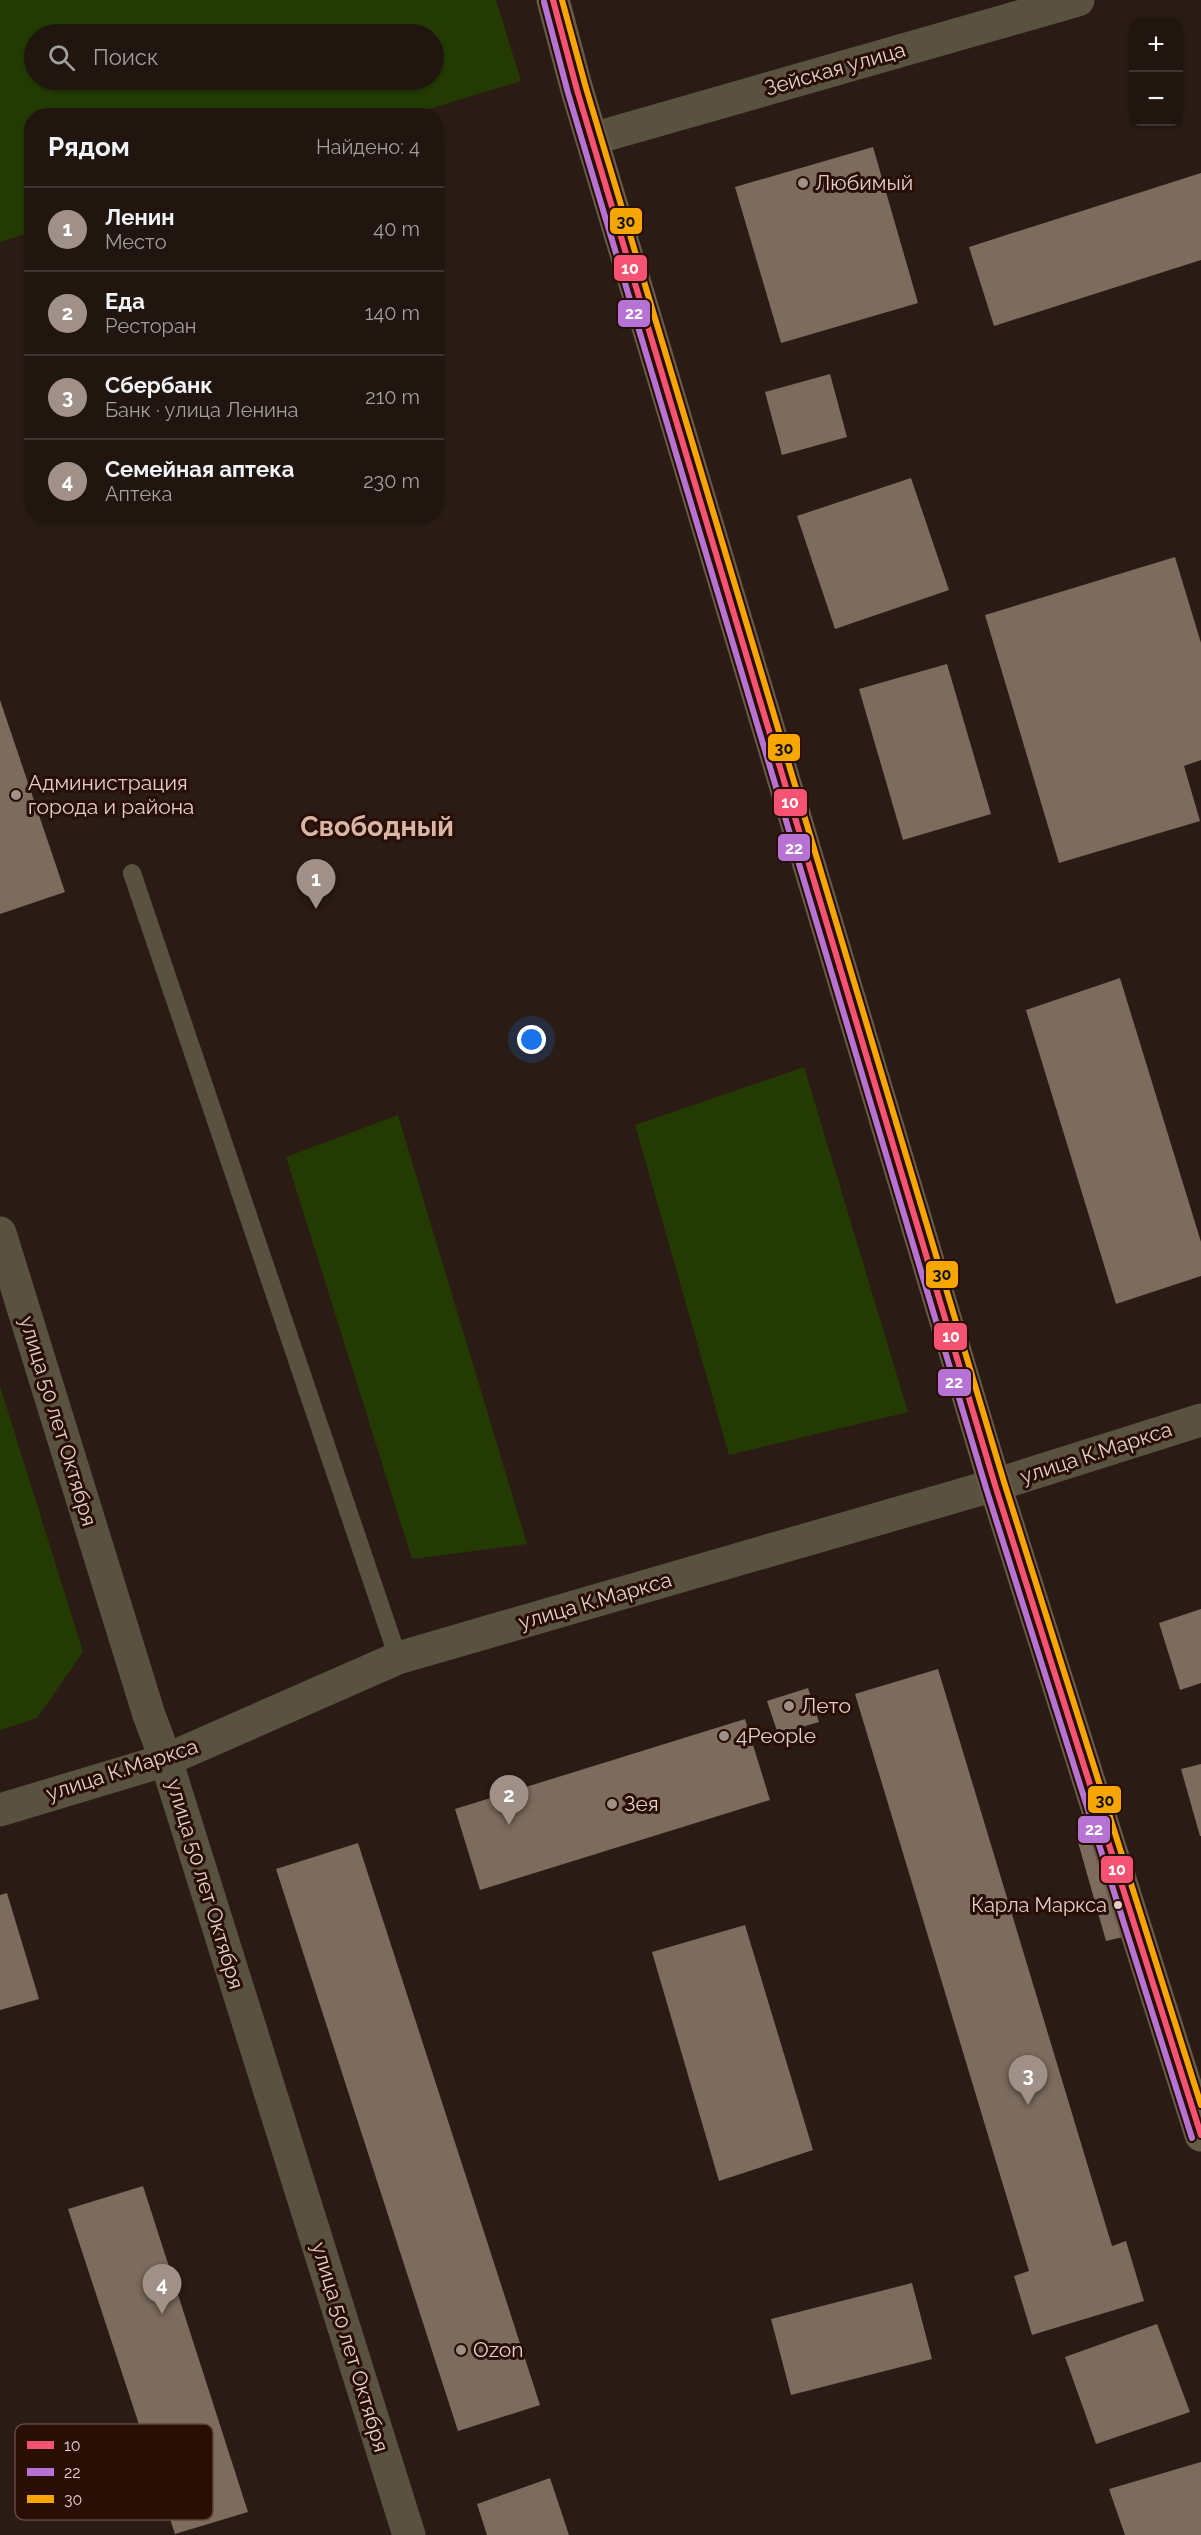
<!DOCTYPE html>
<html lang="ru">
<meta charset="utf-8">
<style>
:root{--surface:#20150f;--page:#281e18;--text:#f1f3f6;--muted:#a29f9e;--line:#3d342f;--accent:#a19088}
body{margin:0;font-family:Raleway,sans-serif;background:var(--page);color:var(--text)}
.controls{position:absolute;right:18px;top:18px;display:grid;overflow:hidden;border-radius:12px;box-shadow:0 2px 4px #0004}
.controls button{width:54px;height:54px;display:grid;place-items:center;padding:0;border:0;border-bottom:2px solid var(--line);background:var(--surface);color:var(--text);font:30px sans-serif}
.you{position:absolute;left:532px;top:1040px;width:21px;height:21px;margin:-15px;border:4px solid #fff;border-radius:50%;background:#1a73e8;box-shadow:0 0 0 9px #1a73e833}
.badge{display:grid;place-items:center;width:39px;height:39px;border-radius:50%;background:var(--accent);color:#fff;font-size:20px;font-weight:700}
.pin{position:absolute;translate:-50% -50px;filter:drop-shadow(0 2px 3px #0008)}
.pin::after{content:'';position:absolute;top:32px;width:21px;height:18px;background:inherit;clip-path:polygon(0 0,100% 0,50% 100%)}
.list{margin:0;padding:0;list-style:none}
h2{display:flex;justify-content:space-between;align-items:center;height:78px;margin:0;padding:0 24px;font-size:26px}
h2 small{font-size:20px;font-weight:400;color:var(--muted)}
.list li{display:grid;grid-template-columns:39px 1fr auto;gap:18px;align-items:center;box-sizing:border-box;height:84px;padding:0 24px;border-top:2px solid var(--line)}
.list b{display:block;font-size:22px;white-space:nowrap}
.list p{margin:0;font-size:20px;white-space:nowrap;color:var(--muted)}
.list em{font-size:20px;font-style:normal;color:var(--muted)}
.icon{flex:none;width:33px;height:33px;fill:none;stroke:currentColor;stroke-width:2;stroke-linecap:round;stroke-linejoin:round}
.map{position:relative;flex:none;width:1201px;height:2535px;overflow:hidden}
.search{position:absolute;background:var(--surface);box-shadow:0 2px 4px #0004;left:24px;top:24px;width:420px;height:66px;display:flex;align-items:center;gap:15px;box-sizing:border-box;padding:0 21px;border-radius:33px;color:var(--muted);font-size:22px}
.panel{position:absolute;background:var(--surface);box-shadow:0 2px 4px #0004;left:24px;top:108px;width:420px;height:414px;border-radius:24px}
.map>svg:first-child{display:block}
</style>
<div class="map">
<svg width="1201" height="2535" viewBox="0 0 1201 2535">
<rect width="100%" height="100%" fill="#2a1c14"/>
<g fill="#233b03" fill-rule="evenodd">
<path d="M 0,0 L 496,0 L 521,81 L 409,115 L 32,116 L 31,232 L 0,242 ZM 434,34 L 434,80 L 34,80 L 34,34 Z"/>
<polygon points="804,1067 908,1412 729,1455 635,1125"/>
<polygon points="398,1115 527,1544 412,1559 286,1157"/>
<polygon points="0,1386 83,1652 37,1718 0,1730"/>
</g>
<g fill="#7d6b5e">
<polygon points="873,147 918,303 781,343 735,187"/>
<polygon points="1201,173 1201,260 994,326 969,247"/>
<polygon points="830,374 847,437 782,455 765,392"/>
<polygon points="911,478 949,590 835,629 797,516"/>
<polygon points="1175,557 1201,643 1201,760 1184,766 1200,821 1059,863 985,615"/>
<polygon points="947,664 991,814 903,840 859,689"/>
<polygon points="0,700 65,892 0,914"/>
<polygon points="1120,978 1201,1242 1201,1276 1116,1304 1026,1010"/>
<polygon points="1201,1609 1201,1683 1180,1690 1159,1623"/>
<polygon points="938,1669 1112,2246 1126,2241 1144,2301 1032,2335 1014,2276 1029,2271 855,1694"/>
<polygon points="808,1688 819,1722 778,1734 767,1701"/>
<polygon points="745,1719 770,1800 480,1890 455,1809"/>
<polygon points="1201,1764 1201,1836 1200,1836 1181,1769"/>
<polygon points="1095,1836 1123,1937 1106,1941 1078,1842"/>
<polygon points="358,1843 540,2405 458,2431 276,1869"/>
<polygon points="7,1893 39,1999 0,2010 0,1895"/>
<polygon points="745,1925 813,2150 719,2181 652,1952"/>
<polygon points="143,2186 248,2512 175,2534 68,2209"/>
<polygon points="912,2283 932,2359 791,2395 771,2319"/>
<polygon points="1157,2324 1190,2412 1096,2444 1065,2357"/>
<polygon points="1201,2462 1201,2535 1125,2535 1109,2489"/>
<polygon points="550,2478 569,2535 487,2535 477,2504"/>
</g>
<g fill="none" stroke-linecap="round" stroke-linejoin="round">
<polyline stroke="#595241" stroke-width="18" points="132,873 398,1658"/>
<g stroke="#595241" stroke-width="33">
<polyline points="592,139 1078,0"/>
<polyline points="0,1233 149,1715 166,1760 409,2535"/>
<polyline points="0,1810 166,1760 398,1658 995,1485 1201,1420"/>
</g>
<polyline stroke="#655c48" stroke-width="33" points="553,0 577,90 995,1485 1201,2135"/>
<g stroke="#280e04" stroke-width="10">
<polyline id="bus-1" points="553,0 577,90 995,1485 1201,2135"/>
</g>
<g stroke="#280e04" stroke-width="10">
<polyline id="bus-2" points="544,2 568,93 986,1488 1192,2138"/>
</g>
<g stroke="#280e04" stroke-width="10">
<polyline id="bus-3" points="562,0 586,88 1004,1482 1201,2105"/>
</g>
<use href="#bus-1" stroke="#f65372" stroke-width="6"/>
<use href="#bus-2" stroke="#b673d3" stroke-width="6"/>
<use href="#bus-3" stroke="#f7a600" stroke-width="6"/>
</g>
<g fill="#a19088" stroke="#280e04" stroke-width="2">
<circle cx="803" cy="183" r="6"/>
<circle cx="16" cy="795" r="6"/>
<circle cx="789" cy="1706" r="6"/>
<circle cx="724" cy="1736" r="6"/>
<circle cx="612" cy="1804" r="6"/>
<circle cx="461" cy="2350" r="6"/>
</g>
<circle fill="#e1cec7" stroke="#280e04" stroke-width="2" cx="1118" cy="1905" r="5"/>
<g text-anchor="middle" stroke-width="6" stroke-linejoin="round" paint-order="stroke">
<g font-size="20" fill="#e1cec7" stroke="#280e04" text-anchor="end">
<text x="1107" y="1912">Карла Маркса</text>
</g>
<g font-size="21" fill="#e1cec7" stroke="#280e04">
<text transform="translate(835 69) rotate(-16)" y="7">Зейская улица</text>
<text transform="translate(58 1421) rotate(73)" y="7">улица 50 лет Октября</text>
<text transform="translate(1096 1453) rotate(-18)" y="7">улица К.Маркса</text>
<text transform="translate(595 1601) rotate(-16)" y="7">улица К.Маркса</text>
<text transform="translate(122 1770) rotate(-18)" y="7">улица К.Маркса</text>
<text transform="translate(205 1884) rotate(73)" y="7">улица 50 лет Октября</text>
<text transform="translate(350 2347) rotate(73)" y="7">улица 50 лет Октября</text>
</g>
<g font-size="21" fill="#e1cec7" stroke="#280e04" text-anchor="start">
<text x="815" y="190">Любимый</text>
<text x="28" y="790">Администрация<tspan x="28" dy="24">города и района</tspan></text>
<text x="801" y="1713">Лето</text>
<text x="736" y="1743">4People</text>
<text x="624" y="1811">Зея</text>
<text x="473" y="2357">Ozon</text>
</g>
<g font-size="27" font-weight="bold" fill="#dab6a7" stroke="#280e04">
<text x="377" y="836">Свободный</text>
</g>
</g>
<rect x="15" y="2424" width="198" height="96" rx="9" fill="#280e04" stroke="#60483e" stroke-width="1.5"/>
<rect x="27" y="2441" width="27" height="8" fill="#f65372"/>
<rect x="27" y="2468" width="27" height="8" fill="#b673d3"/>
<rect x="27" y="2495" width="27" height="8" fill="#f7a600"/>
<g font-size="16" fill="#e1cec7">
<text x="64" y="2451">10</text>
<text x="64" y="2478">22</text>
<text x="64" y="2505">30</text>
</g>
<g stroke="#280e04" stroke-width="2">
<rect x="609" y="207" width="34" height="28" rx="6" fill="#f7a600"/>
<rect x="613" y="254" width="35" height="28" rx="6" fill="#f65372"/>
<rect x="617" y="299" width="34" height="29" rx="6" fill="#b673d3"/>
<rect x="767" y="733" width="34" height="29" rx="6" fill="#f7a600"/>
<rect x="773" y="788" width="35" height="29" rx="6" fill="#f65372"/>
<rect x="777" y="833" width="34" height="29" rx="6" fill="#b673d3"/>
<rect x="925" y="1260" width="34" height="29" rx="6" fill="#f7a600"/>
<rect x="933" y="1322" width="35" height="29" rx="6" fill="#f65372"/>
<rect x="937" y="1368" width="35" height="29" rx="6" fill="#b673d3"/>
<rect x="1087" y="1785" width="35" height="29" rx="6" fill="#f7a600"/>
<rect x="1077" y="1815" width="34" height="29" rx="6" fill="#b673d3"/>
<rect x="1100" y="1855" width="34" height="29" rx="6" fill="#f65372"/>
</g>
<g font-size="16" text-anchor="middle" font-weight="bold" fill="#fff">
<text x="630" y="274">10</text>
<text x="634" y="319">22</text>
<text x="790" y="808">10</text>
<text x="794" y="854">22</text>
<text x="951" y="1342">10</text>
<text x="954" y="1388">22</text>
<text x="1094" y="1835">22</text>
<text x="1117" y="1875">10</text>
</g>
<g font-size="16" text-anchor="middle" font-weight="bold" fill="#111">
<text x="626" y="227">30</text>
<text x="784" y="754">30</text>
<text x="942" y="1280">30</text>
<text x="1105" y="1806">30</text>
</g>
</svg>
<div class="controls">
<button>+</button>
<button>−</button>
</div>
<div class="you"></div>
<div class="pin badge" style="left:316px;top:909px">1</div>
<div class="pin badge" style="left:509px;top:1825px">2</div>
<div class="pin badge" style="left:1028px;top:2105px">3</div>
<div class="pin badge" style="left:162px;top:2314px">4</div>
<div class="search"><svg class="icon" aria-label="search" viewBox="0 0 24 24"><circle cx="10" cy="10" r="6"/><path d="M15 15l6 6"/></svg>Поиск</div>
<section class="panel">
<h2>Рядом<small>Найдено: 4</small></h2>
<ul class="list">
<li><span class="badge">1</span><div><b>Ленин</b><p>Место</p></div><em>40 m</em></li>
<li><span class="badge">2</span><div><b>Еда</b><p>Ресторан</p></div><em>140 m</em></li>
<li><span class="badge">3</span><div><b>Сбербанк</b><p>Банк · улица Ленина</p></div><em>210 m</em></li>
<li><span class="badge">4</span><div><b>Семейная аптека</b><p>Аптека</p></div><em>230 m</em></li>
</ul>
</section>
</div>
